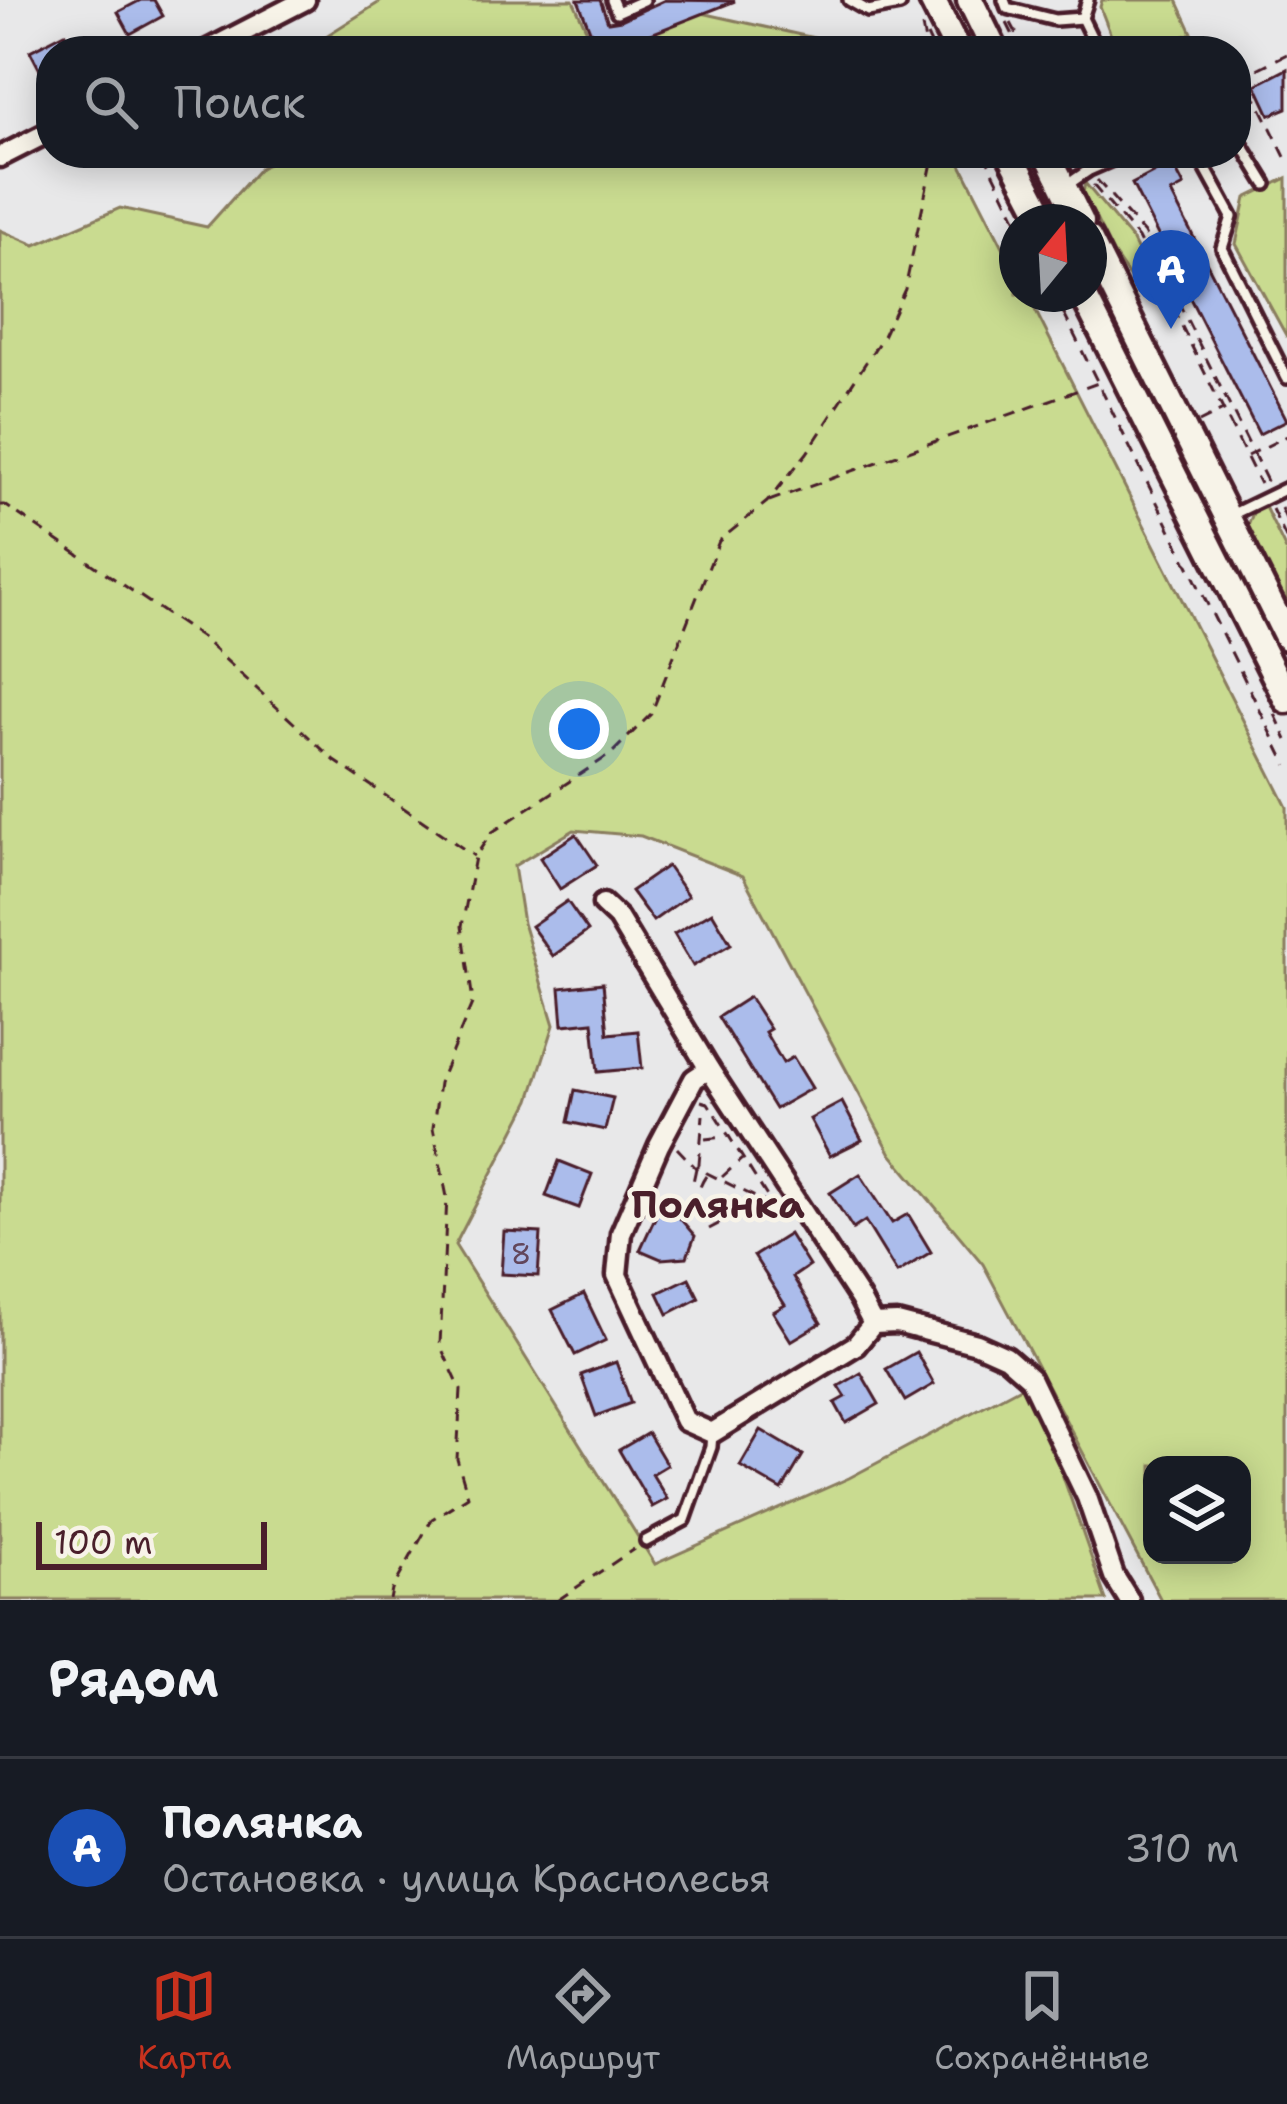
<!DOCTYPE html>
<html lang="ru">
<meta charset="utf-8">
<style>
:root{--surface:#171b24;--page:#242831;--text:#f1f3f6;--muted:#9ea1a6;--line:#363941;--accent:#c8321e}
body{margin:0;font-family:"Shantell Sans",sans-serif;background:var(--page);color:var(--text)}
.controls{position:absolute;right:36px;bottom:36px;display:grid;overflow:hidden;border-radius:24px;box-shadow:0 6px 30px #0003}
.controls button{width:108px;height:108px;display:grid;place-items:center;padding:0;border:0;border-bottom:3px solid var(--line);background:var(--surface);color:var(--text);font:60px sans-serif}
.compass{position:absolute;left:999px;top:204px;width:108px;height:108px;border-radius:50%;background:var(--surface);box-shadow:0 6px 30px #0003;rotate:18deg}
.scale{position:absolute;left:36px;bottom:30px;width:231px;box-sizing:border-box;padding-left:12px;border:6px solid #4a1f2b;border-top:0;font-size:33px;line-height:42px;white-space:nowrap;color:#4a1f2b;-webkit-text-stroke:9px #f7f3e8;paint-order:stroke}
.you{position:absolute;left:579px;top:729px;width:42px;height:42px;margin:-30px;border:9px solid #fff;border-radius:50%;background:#1a73e8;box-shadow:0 0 0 18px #1a73e833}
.badge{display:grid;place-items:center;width:78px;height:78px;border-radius:50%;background:var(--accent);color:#fff;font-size:39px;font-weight:700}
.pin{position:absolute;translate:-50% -99px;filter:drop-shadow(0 3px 6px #0008)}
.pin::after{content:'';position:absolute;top:63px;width:42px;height:36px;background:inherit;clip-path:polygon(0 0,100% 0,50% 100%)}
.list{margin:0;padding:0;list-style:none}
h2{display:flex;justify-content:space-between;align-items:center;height:156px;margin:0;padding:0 48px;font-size:51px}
h2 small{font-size:39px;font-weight:400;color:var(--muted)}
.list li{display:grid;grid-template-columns:78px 1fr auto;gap:36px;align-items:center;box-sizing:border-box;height:180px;padding:0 48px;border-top:3px solid var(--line)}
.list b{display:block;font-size:45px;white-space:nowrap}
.list p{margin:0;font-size:39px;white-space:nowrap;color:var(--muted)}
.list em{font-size:39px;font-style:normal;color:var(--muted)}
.icon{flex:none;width:66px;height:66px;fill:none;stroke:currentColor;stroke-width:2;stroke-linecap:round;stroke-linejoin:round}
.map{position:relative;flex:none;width:1287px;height:1600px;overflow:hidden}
.search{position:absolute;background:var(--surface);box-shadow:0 6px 30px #0003;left:36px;right:36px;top:36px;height:132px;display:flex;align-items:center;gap:30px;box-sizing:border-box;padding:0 42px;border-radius:48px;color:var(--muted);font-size:45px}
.sheet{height:336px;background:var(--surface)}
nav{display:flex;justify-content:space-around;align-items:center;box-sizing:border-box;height:168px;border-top:3px solid var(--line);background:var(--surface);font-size:33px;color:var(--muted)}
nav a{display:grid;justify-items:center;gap:6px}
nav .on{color:var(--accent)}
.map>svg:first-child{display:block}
</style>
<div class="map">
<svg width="1287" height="1600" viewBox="0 0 1287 1600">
<rect width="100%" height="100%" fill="#e8e8e9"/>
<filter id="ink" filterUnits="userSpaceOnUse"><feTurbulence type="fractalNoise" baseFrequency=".00833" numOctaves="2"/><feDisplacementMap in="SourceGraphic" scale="24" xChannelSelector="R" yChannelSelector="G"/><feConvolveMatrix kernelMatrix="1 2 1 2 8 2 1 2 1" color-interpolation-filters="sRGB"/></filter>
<g filter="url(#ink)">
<g fill="#c9db90" stroke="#8a7d5e" stroke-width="3" fill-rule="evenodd">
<polygon points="383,0 573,0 596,51 322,51 318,41"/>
<polygon points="1102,0 1177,0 1192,33 1148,51 1117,51 1100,7"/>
<polygon points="693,11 873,51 619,51"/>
<path d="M 287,153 L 955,153 L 1017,274 L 1017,294 L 1027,294 L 1287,807 L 1287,1600 L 1161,1600 L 983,1264 L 891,1154 L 743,876 L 641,836 L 574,830 L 514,866 L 523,923 L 554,1025 L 530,1100 L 455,1245 L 655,1564 L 849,1478 L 1022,1386 L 1060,1468 L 1106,1600 L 0,1600 L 0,230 L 35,245 L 120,208 L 207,227 L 260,168 ZM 1152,1465 L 1242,1465 L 1242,1555 L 1152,1555 Z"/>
<polygon points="1287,178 1287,337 1236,244 1246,198"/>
<polygon points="1085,183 1133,241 1154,283 1139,291 1113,253 1083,193"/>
<polygon points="1265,507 1287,552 1287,606 1248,526 1253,513"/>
</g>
<g fill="#abbceb" stroke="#4a1f2b" stroke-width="3">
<polygon points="141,0 154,0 163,16 130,34 118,12"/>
<polygon points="578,0 600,0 608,22 621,20 665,0 735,1 608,51 598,51"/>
<polygon points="65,33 74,51 51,51 51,91 30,51"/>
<polygon points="1287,69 1287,108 1270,115 1256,85"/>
<polygon points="1172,163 1184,186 1171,193 1287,420 1259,434 1132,184"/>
<polygon points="576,834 597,865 560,889 540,858"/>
<polygon points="667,866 688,896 653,921 631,891"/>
<polygon points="567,901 588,931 553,956 531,926"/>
<polygon points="712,912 731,944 693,966 674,934"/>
<polygon points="603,983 608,1034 638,1031 642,1068 598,1072 593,1022 563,1025 560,988"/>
<polygon points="749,997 770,1029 765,1032 783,1063 793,1057 812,1088 775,1109 718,1017"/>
<polygon points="575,1090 613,1098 605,1130 568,1122"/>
<polygon points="842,1102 862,1140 830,1156 810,1119"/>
<polygon points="559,1161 592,1174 579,1208 546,1196"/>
<polygon points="860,1174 892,1223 908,1214 931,1252 897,1273 865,1221 853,1229 830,1193"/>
<polygon points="660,1207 677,1215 695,1236 687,1257 661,1259 640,1250"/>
<polygon points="504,1231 541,1233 538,1276 501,1274"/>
<polygon points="789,1234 809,1266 793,1277 821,1323 791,1341 773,1312 785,1305 754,1256"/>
<polygon points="689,1278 699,1298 668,1314 658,1293"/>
<polygon points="584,1294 606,1340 575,1355 552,1310"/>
<polygon points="916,1352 934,1384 905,1401 886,1369"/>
<polygon points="616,1362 631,1403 596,1416 581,1375"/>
<polygon points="861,1373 879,1404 846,1423 835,1403 846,1397 839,1386"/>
<polygon points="761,1430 803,1455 782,1490 740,1466"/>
<polygon points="648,1433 667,1465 652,1474 667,1499 652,1507 619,1450"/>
</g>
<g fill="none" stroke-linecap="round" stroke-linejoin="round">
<g stroke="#4a1f2b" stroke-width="18">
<g id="service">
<polyline points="612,0 617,12 644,0"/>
<polyline points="849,0 868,11 900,5 897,0"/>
<polyline points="1004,0 1007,8 1055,20 1082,18"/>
<polyline points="1088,0 1082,18 1098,51"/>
<polyline points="1236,135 1266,184"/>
<polyline points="1197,153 1232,217 1222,248 1287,378"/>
<polyline points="1064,187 1089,170 1128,153"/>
<polyline points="1231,515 1287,488"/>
<polyline points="646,1541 685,1520 711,1447 712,1433"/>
</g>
</g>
<g stroke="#4a1f2b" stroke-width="27">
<g id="minor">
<polyline points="206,51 305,0"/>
<polyline points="0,157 51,131"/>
<polyline points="603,904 618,918 709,1069 860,1299 873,1324 897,1323 977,1344 1006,1357 1030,1378 1087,1497 1114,1576 1129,1600"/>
<polyline points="709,1069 694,1079 659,1145 621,1233 617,1275 685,1421 712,1433 856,1345 873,1324"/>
</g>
</g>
<g stroke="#4a1f2b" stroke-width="33">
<g id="tertiary">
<polyline points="932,0 958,51"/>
<polyline points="970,0 995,51"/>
<polyline points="1010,153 1046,222"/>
<polyline points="1047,153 1081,222"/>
<polyline points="1089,239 1287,637"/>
<polyline points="1083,294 1287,700"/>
</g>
</g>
<g stroke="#4a1f2b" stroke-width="3" stroke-dasharray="12 9" stroke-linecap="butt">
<polyline points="1007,23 1021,51"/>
<polyline points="1011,23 1026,51"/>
<polyline points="922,27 927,51"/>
<polyline points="927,36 934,51"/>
<polyline points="1048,51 1052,34"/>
<polyline points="1287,54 1245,75 1287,161"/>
<polyline points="984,153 1018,222"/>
<polyline points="1097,180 1144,233 1268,483"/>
<polyline points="1093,185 1138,238 1260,484"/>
<polyline points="1054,294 1287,765"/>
<polyline points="1199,422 1223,410"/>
<polyline points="1247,456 1287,436"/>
<polyline points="769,501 1098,383"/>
<polyline points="0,505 5,505 202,638 335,761 474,856"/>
<polyline points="1281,508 1287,521"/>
<polyline points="1272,509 1287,540"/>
<polyline points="1275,714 1287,740"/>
<polyline points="701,1101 708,1103 778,1214 783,1210"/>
<polyline points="705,1139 725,1137"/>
<polyline points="677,1148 696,1168 699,1165 707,1173 763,1201"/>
<polyline points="699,1164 703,1115"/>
<polyline points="696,1168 693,1182 698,1185"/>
<path d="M 706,1176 C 693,1194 697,1212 715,1223"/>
<polyline points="722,1177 742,1159"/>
<polyline points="709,1229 760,1202"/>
<polyline points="390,1600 392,1590 432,1519 468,1496 457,1459 461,1390 440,1345 447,1197 433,1128 439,1083 473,1001 462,926 475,857 491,833 611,754 651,714 719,541 767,502 807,453 883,336 905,289 934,153"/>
<polyline points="558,1600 634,1549"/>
</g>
<use href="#service" stroke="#f7f3e8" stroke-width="9"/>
<use href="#minor" stroke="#f7f3e8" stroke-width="18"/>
<use href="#tertiary" stroke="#f7f3e8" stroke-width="24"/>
</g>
</g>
<g text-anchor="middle" stroke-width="9" stroke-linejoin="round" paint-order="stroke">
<g font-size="30" fill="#62465b">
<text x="521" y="1264">8</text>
</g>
<g font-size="39" font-weight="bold" fill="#4a1f2b" stroke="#f7f3e8">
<text x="718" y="1218">Полянка</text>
</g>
</g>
</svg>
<div class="controls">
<button><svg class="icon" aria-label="layers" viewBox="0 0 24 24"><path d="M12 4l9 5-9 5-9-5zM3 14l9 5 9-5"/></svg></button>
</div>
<svg class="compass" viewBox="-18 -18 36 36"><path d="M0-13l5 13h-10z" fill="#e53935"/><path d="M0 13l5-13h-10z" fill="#9ea1a6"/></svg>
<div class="scale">100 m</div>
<div class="you"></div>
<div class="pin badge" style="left:1171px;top:329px;background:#1a4fb4">A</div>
<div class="search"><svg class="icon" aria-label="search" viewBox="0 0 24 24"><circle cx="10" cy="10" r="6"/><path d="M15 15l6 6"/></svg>Поиск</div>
</div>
<section class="sheet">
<h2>Рядом<small></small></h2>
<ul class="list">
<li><span class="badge" style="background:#1a4fb4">A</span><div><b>Полянка</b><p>Остановка · улица Краснолесья</p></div><em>310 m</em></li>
</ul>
</section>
<nav>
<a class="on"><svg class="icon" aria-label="map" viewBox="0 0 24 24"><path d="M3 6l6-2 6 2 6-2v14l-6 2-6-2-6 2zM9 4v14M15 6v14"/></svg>Карта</a>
<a><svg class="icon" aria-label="directions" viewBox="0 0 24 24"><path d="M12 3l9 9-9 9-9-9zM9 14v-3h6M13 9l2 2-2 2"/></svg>Маршрут</a>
<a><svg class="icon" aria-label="saved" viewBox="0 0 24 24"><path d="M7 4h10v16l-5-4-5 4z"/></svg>Сохранённые</a>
</nav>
